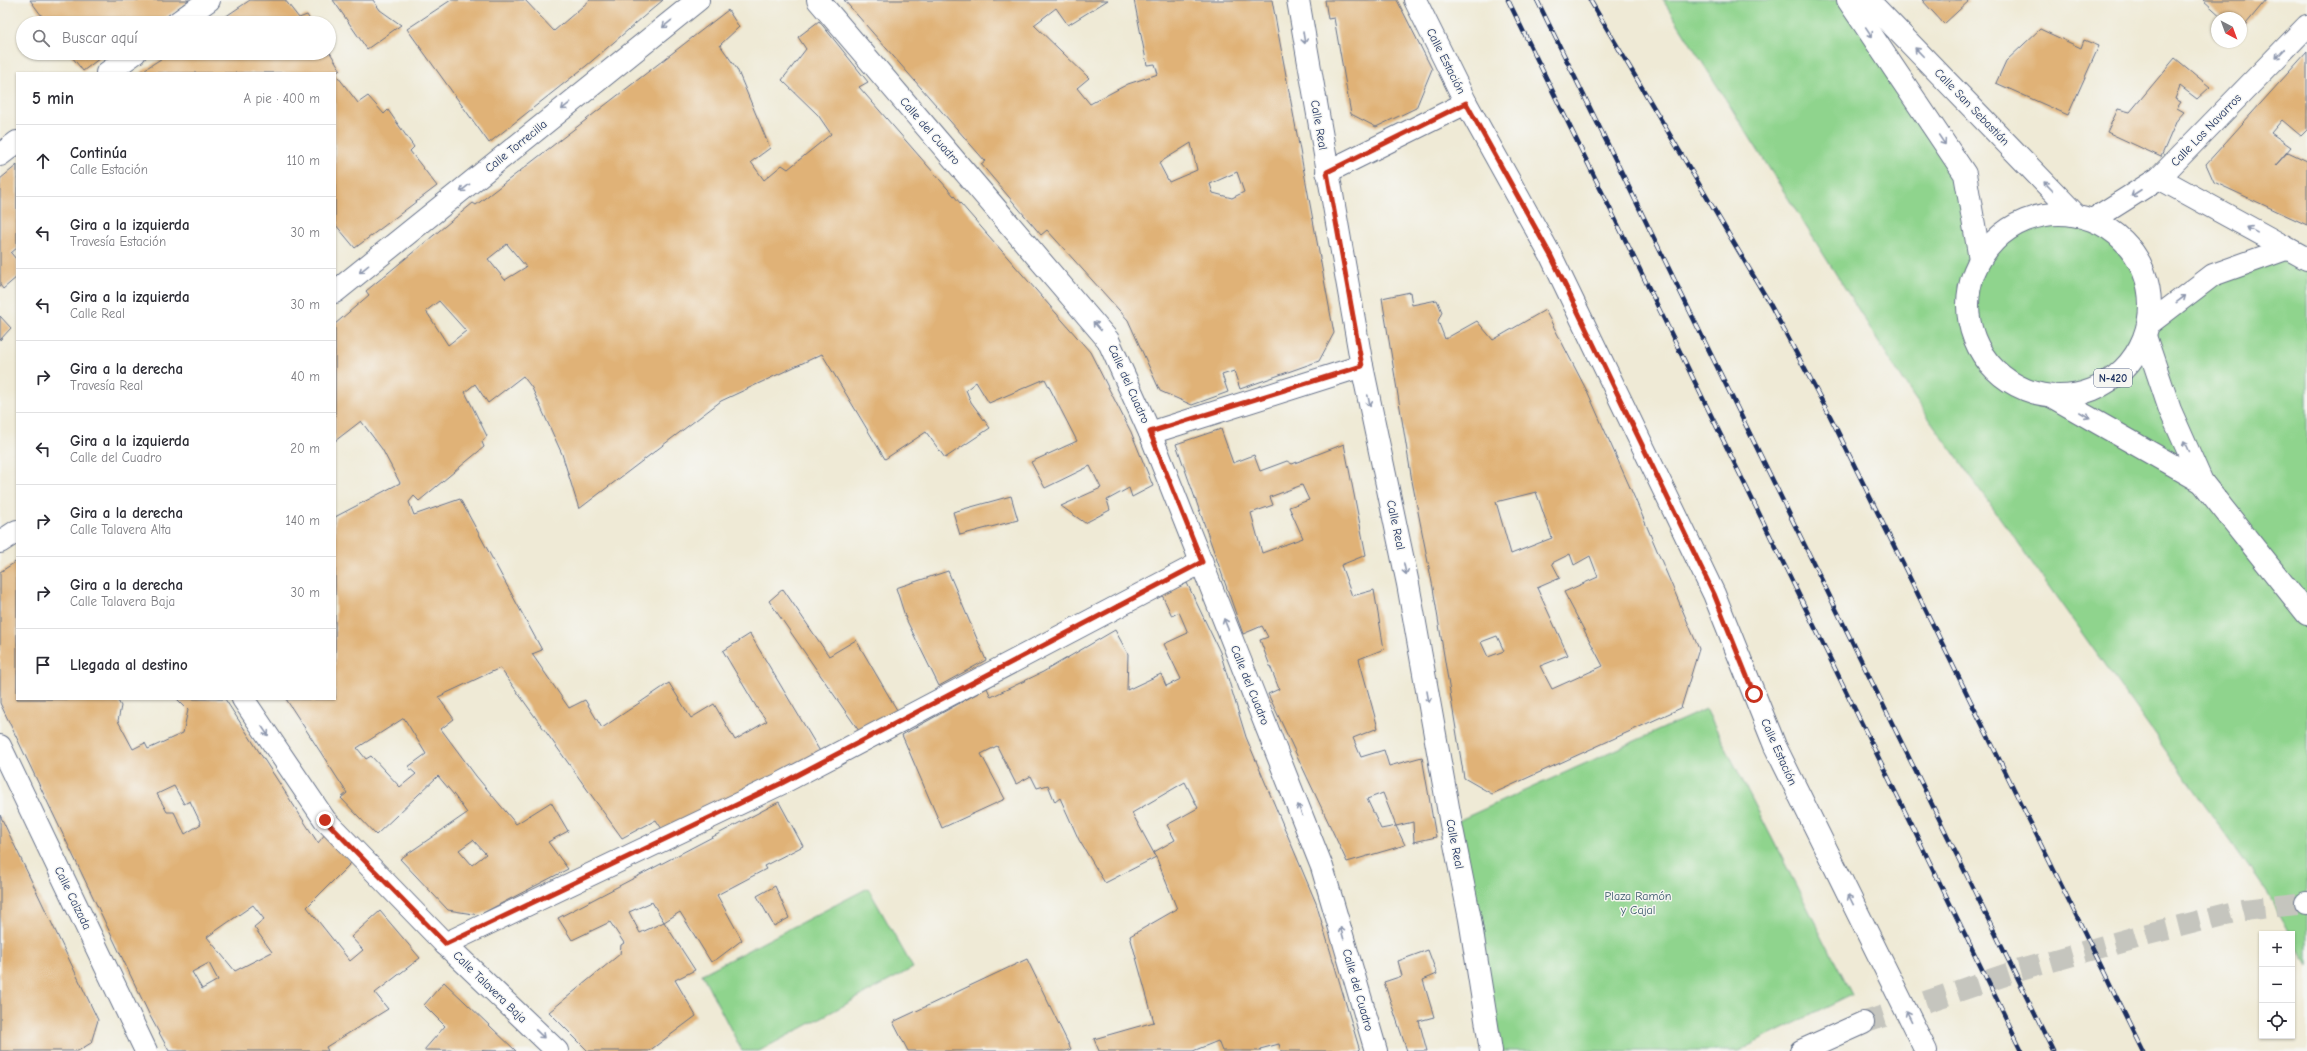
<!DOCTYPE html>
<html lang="es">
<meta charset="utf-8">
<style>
:root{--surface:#fff;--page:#f7f7f7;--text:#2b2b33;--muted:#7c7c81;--line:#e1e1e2}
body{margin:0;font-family:"Comic Neue",sans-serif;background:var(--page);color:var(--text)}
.controls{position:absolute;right:12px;bottom:12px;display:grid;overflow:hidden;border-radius:0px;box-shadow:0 1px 3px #0004}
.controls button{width:36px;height:36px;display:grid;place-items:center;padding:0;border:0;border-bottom:1px solid var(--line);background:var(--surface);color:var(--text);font:20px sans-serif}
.compass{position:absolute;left:2211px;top:12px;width:36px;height:36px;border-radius:50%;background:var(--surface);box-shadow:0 1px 3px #0004;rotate:139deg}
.stop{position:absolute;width:12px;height:12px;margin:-9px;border:3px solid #c8321e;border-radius:50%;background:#fff}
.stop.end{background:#c8321e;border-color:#fff;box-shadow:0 1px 4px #0008}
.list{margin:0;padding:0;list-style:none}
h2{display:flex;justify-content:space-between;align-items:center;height:52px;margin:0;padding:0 16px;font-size:17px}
h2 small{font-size:13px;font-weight:400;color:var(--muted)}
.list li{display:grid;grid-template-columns:26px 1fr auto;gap:12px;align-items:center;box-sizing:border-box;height:72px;padding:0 16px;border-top:1px solid var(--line)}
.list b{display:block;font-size:15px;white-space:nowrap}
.list p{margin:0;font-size:13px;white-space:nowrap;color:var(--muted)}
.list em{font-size:13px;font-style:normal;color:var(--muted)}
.icon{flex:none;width:22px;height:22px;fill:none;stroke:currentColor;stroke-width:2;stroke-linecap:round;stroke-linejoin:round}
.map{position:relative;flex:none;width:2307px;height:1051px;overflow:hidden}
.search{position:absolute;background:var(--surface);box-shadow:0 1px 3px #0004;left:16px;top:16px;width:320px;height:44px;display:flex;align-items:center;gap:10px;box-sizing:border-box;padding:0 14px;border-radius:22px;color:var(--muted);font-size:15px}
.panel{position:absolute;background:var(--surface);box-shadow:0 1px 3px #0004;left:16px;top:72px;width:320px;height:628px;border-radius:0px}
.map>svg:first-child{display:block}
</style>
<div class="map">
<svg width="2307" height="1051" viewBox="0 0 2307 1051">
<rect width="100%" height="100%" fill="#f6f6f2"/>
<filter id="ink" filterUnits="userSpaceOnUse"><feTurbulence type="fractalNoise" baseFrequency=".025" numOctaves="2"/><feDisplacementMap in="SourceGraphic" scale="8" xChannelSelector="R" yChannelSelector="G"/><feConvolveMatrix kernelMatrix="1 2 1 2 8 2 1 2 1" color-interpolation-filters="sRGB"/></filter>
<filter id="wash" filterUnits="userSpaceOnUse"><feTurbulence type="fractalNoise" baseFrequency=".012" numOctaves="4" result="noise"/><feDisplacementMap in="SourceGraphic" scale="16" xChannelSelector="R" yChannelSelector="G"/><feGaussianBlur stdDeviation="0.9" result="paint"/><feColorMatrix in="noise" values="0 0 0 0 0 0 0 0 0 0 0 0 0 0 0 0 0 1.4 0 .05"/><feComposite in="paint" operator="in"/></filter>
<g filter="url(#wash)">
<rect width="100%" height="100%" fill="#efead6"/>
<g fill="#8fd48d" stroke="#558276">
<polygon points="1663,0 1848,0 1965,174 1981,258 2005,231 2038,215 2075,214 2121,237 2140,261 2150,322 2213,275 2286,249 2307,259 2307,965 2292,938 2292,934 2290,934 2268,894 1913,396"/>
<polygon points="1706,709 1852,995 1738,1051 1491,1051 1451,824"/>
<polygon points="868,888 913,968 759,1051 742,1051 702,974"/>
</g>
<g id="blocks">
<g fill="#e0b277" fill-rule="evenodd">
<polygon points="30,0 189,0 158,23 47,23"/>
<polygon points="250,0 285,0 299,18 307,15 312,23 216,23"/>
<polygon points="333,0 373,0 380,10 401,25 367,49"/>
<polygon points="451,0 525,0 554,31 590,0 663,0 586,66 489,143 407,29"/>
<path d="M 844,0 L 1108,0 L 1068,25 L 1056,8 L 1034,25 L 1089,78 L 1077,88 L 1090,104 L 1128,84 L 1158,74 L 1155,64 L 1147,65 L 1134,0 L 1272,0 L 1334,333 L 1319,361 L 1240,389 L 1234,371 L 1222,375 L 1228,392 L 1192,405 L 1160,391 L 1128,320 L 1047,230 L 1041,235 L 981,164 L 985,161 ZM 1191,143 L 1197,170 L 1169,182 L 1159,163 ZM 1237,172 L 1244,192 L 1232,198 L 1213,193 L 1210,184 Z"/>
<polygon points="1325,0 1397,0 1432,69 1416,108 1376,127 1351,114 1334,18 1328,19"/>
<polygon points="1922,0 1970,0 1944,24"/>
<polygon points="2203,0 2266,0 2241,30 2241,18 2223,18"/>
<path d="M 728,10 L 739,27 L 720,45 L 737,69 L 770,148 L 751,162 L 764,180 L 782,165 L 788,169 L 831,134 L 818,115 L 782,80 L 806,49 L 798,37 L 819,21 L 868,82 L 859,87 L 1090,352 L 1131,432 L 1153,486 L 1132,497 L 1129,488 L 1107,500 L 1110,510 L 1085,523 L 1061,506 L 1101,488 L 1090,466 L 1045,488 L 1031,462 L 1077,441 L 1045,379 L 989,403 L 976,382 L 966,390 L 971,402 L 990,428 L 945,458 L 926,432 L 885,459 L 822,354 L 721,401 L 579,509 L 562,454 L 532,388 L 523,376 L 488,403 L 475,384 L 465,392 L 487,436 L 482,442 L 484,447 L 419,501 L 414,496 L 409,502 L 414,515 L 460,499 L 542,650 L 532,654 L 569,708 L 585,700 L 602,728 L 669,683 L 691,718 L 714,704 L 735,740 L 767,721 L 757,708 L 723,651 L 750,634 L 821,753 L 664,832 L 656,820 L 622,838 L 500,668 L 438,697 L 454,719 L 441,729 L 476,776 L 516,824 L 551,802 L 568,831 L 548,842 L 568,869 L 479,915 L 448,910 L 400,859 L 467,813 L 454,795 L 438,776 L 376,835 L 341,798 L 347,793 L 286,699 L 335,699 L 335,517 L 400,483 L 382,449 L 361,421 L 335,441 L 335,324 L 369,295 L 366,291 L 473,203 L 476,205 ZM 507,244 L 526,267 L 505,280 L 488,259 ZM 439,301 L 466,331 L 448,345 L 426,311 ZM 404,718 L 426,754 L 408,767 L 416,774 L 400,787 L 371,756 L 366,759 L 357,748 ZM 473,840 L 486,854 L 472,865 L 459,850 Z"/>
<polygon points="2040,29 2081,48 2084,40 2099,46 2068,115 1996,83 2006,61"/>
<polygon points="329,51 340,69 335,73 139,73 170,53 329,53"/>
<polygon points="2307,52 2307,130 2301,136 2282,120 2271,133 2291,147 2275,166 2288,152 2307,161 2307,225 2214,182 2206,164"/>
<polygon points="69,53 118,53 108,61 104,55 83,71"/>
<polygon points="2175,58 2210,87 2197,99 2180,86 2175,99 2181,102 2177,108 2184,112 2177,120 2161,157 2107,132 2118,109 2130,112"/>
<polygon points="335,73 358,103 368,96 384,114 388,110 414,147 410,151 437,186 355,248 335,224"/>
<polygon points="17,165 17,248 11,253 17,260 17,277 3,289 0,285 0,179"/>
<path d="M 1410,292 L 1412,305 L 1437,300 L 1442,312 L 1438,321 L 1445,339 L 1477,321 L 1493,340 L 1545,310 L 1588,393 L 1636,501 L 1699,649 L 1681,708 L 1492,794 L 1464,778 L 1433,588 L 1412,481 L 1382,298 ZM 1536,492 L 1552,538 L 1511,554 L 1496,502 ZM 1570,554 L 1574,565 L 1590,556 L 1598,577 L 1564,592 L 1603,666 L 1552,689 L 1540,666 L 1568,655 L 1537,588 L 1560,578 L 1552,563 ZM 1497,636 L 1504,651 L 1488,657 L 1481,642 Z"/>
<polygon points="0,316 11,328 0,340"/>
<path d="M 1221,429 L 1233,463 L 1254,455 L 1260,471 L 1287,461 L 1292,464 L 1344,444 L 1366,555 L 1341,565 L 1352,596 L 1374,590 L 1384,649 L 1359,659 L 1378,728 L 1353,738 L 1361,757 L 1384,750 L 1389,766 L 1422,757 L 1436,837 L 1414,842 L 1413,822 L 1396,826 L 1383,793 L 1367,799 L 1381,829 L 1396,826 L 1405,845 L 1347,862 L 1268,694 L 1279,689 L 1260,640 L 1268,637 L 1262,626 L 1243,634 L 1176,444 ZM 1302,485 L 1309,500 L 1289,507 L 1303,538 L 1262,553 L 1251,513 L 1273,505 L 1270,497 Z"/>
<polygon points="1011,496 1018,520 960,535 953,512"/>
<path d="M 17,561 L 17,699 L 117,699 L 121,706 L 118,721 L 133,749 L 145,743 L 148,749 L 183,733 L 188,710 L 177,699 L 225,699 L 318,843 L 325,834 L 352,862 L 307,907 L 350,961 L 363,950 L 351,937 L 380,911 L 420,958 L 375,993 L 388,1009 L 326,1047 L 328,1051 L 169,1051 L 150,1016 L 0,703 L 0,572 ZM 174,786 L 184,804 L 190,801 L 201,824 L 185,834 L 174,812 L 167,812 L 157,794 ZM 253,905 L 264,919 L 254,927 L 272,952 L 235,971 L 207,937 ZM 209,963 L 218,980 L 202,989 L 192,972 Z"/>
<polygon points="948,571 986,660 939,686 906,619 896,588"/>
<polygon points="1187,583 1220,652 1246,737 1316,903 1360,1051 1281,1051 1279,1044 1260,1049 1261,1051 1222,1051 1218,1041 1193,1051 1099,1051 1094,1039 1154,1022 1130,936 1177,909 1154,852 1175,840 1167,825 1198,808 1185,782 1132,813 1156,857 1105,883 1079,840 1060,798 1055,802 1048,785 1037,788 1031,776 1016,784 997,746 981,754 1005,799 942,828 902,735 987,688 991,697 1043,672 1115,630 1128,654 1127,690 1161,674 1166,686 1181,679 1164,644 1188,633 1179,612 1172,616 1162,595"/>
<polygon points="783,589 829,656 856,640 897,710 859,731 769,601"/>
<polygon points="779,802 803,846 764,866 766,869 717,895 742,940 717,959 711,962 680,912 664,922 652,902 629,912 640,933 664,922 695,970 675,980 696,1016 649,1051 588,1051 549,1012 620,954 621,945 624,943 610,922 572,940 558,918"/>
<polygon points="0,815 98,1020 91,1043 78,1051 0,1051"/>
<polygon points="775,886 789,918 774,926 757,896"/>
<polygon points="1428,950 1437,974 1423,980 1434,1017 1419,1021 1427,1051 1407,1051 1384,982 1402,976 1398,961"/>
<polygon points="1027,959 1071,1049 1066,1051 908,1051 893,1022"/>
<polygon points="444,982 465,1002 516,1051 424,1050 445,1026 424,1005"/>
</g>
</g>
</g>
<g filter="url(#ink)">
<use href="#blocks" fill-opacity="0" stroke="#657088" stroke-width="1"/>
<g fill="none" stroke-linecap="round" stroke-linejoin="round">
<polyline stroke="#c5c5be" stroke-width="22" stroke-dasharray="22 11" stroke-linecap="butt" points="1863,1023 2017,971 2136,937 2243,910 2306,903"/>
<g stroke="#657088" stroke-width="24">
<g id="minor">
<polyline points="818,0 1108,340 1150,433 1322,867 1376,1051"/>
<polyline points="1298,0 1362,366 1408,584 1451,824 1470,919 1491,1051"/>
<polyline points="1415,0 1466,103 1551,256 1714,594 1775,746 1926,1051"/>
<polyline points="177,23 209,0"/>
<polyline points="107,73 135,53"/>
<polyline points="0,155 17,142"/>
<polyline points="1327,172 1466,103"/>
<polyline points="2159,178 2307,259"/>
<polyline points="2094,219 2159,178 2307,26"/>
<polyline points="335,292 698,0"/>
<polyline points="2150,323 2213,275 2286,249"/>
<polyline points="1150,433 1362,366"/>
<polyline points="0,542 17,531"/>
<polyline points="243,699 325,820 445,944 557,1051"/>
<polyline points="0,746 146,1051"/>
<polyline points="2306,903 2307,903"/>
<polyline points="445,944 782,783 1202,562"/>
<polyline points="1801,1051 1863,1023"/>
</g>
</g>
<g stroke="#657088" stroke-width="24">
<g id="highway">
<polyline points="1848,0 1965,174 1980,259"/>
<polyline points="1868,0 2075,214"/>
<circle cx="2059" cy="305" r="91"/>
<polyline points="2145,336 2170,410 2202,482 2307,614"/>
<polyline points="2051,396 2202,482"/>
</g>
</g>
<use href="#minor" stroke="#fff" stroke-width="22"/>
<use href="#highway" stroke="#fff" stroke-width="22"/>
<g stroke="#1b2f5e" stroke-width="4.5">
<g id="rail">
<polyline points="1508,0 2022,1051"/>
<polyline points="1537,0 2053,1051"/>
<polyline points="1590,0 1770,304 1830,416 2143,1051"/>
</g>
</g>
<use href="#rail" stroke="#f6f6f2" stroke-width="3" stroke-dasharray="9" stroke-linecap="butt"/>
</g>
<defs><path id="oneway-shaft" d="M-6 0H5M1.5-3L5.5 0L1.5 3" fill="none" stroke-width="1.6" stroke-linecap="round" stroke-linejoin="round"/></defs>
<g stroke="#8d97ae">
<use href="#oneway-shaft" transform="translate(667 24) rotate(141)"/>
<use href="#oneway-shaft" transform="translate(1869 32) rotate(56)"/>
<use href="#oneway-shaft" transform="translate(1304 38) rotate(81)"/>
<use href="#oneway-shaft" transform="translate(1919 52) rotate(-134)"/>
<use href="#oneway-shaft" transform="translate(2280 54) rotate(134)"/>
<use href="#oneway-shaft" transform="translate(566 106) rotate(141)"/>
<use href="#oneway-shaft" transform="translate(1942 140) rotate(56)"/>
<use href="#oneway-shaft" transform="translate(2048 186) rotate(-134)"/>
<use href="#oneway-shaft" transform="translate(465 188) rotate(141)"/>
<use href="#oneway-shaft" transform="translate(2136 193) rotate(147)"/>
<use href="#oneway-shaft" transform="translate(2252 230) rotate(-151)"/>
<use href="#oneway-shaft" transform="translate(364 269) rotate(141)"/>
<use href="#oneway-shaft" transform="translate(2181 299) rotate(-37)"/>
<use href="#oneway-shaft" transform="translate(1097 326) rotate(-131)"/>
<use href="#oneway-shaft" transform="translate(1369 401) rotate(78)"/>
<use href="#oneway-shaft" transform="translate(2085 415) rotate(30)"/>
<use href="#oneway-shaft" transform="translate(2186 446) rotate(-114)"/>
<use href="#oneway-shaft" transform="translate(1405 569) rotate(78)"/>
<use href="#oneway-shaft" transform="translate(1226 624) rotate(-112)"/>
<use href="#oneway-shaft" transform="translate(1428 697) rotate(80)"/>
<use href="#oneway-shaft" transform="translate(265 731) rotate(56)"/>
<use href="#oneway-shaft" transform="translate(1300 810) rotate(-112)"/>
<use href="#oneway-shaft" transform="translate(1851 900) rotate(-116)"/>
<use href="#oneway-shaft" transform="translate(1342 933) rotate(-106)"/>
<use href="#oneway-shaft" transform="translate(1909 1016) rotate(-116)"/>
<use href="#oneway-shaft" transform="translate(540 1034) rotate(44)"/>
</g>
</g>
<g fill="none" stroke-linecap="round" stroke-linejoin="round" filter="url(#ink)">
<polyline stroke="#c8321e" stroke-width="5" points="325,820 446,944 782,783 1202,562 1150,432 1362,366 1327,172 1466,103 1551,256 1714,594 1754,694"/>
</g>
<g text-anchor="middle" stroke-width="3" stroke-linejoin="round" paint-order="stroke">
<rect fill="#f6f6f2" stroke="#5d6b8a" stroke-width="1" x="2094" y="369" width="38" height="18" rx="3"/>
<g font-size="11" font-weight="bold" fill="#1b2f5e">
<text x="2113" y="382">N-420</text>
</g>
<g font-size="12" fill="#1b2f5e" stroke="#f6f6f2">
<text transform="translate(1446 61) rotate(63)" y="4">Calle Estación</text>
<text transform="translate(1972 107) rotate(46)" y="4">Calle San Sebastián</text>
<text transform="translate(1319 125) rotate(80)" y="4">Calle Real</text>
<text transform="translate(2206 130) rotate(-46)" y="4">Calle Los Navarros</text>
<text transform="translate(930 131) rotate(49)" y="4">Calle del Cuadro</text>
<text transform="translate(516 146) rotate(-39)" y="4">Calle Torrecilla</text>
<text transform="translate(1129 384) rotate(66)" y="4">Calle del Cuadro</text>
<text transform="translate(1396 525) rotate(78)" y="4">Calle Real</text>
<text transform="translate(1250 685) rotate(68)" y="4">Calle del Cuadro</text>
<text transform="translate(1779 752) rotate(66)" y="4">Calle Estación</text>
<text transform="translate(1455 844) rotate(79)" y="4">Calle Real</text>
<text transform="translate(73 898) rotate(64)" y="4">Calle Calzada</text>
<text transform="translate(490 987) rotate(44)" y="4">Calle Talavera Baja</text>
<text transform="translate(1358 990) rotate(74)" y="4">Calle del Cuadro</text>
</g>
<g font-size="12" fill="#38586a" stroke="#f6f6f2">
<text x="1638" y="900">Plaza Ramón<tspan x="1638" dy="14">y Cajal</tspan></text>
</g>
</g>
</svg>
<div class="controls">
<button>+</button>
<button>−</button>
<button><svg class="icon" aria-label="locate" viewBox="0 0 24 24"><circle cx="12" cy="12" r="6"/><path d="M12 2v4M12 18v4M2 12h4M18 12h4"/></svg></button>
</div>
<svg class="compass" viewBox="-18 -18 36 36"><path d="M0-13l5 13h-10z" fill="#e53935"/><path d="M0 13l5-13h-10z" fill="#7c7c81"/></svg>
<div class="stop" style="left:1754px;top:694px"></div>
<div class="stop end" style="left:325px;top:820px"></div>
<div class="search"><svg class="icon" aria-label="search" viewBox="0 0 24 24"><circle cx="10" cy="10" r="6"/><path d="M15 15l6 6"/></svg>Buscar aquí</div>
<section class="panel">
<h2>5 min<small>A pie · 400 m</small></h2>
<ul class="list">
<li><svg class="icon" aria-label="ahead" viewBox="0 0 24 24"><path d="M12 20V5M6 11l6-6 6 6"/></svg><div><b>Continúa</b><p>Calle Estación</p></div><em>110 m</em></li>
<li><svg class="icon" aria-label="left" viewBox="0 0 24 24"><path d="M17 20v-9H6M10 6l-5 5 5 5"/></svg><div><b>Gira a la izquierda</b><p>Travesía Estación</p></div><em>30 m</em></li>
<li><svg class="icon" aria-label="left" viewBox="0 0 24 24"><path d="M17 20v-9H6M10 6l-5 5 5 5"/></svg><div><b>Gira a la izquierda</b><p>Calle Real</p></div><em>30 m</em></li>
<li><svg class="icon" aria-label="right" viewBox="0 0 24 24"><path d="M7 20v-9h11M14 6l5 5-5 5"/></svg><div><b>Gira a la derecha</b><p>Travesía Real</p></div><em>40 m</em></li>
<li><svg class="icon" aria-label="left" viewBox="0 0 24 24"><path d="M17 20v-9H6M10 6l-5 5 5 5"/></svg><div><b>Gira a la izquierda</b><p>Calle del Cuadro</p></div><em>20 m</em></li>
<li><svg class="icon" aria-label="right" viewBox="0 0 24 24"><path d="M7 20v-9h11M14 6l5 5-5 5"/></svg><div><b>Gira a la derecha</b><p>Calle Talavera Alta</p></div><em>140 m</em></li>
<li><svg class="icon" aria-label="right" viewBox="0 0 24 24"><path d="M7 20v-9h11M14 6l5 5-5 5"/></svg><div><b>Gira a la derecha</b><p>Calle Talavera Baja</p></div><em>30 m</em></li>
<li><svg class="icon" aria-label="arrive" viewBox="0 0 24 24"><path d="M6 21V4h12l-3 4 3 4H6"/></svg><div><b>Llegada al destino</b></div></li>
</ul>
</section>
</div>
